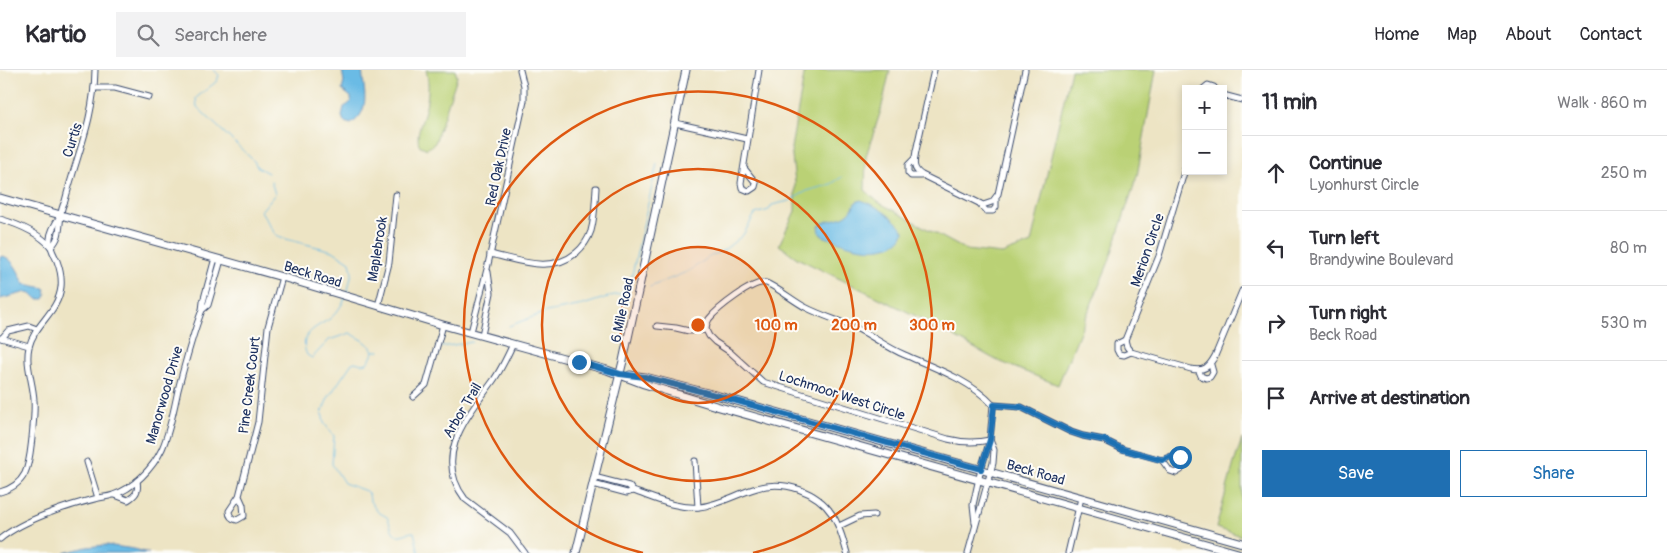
<!DOCTYPE html>
<meta charset="utf-8">
<style>
:root{--surface:#fff;--page:#f2f2f3;--text:#2b2b33;--muted:#7c7c81;--line:#e1e1e2;--accent:#1f6fb2}
body{margin:0;font-family:Pangolin,sans-serif;background:var(--page);color:var(--text)}
.controls{position:absolute;right:15px;top:15px;display:grid;overflow:hidden;border-radius:0px;box-shadow:0 2px 8px #0003}
.controls button{width:45px;height:45px;display:grid;place-items:center;padding:0;border:0;border-bottom:1px solid var(--line);background:var(--surface);color:var(--text);font:25px sans-serif}
.stop{position:absolute;width:15px;height:15px;margin:-11px;border:4px solid #1f6fb2;border-radius:50%;background:#fff}
.stop.end{background:#1f6fb2;border-color:#fff;box-shadow:0 1px 5px #0008}
.list{margin:0;padding:0;list-style:none}
h2{display:flex;justify-content:space-between;align-items:center;height:65px;margin:0;padding:0 20px;font-size:21px}
h2 small{font-size:16px;font-weight:400;color:var(--muted)}
.list li{display:grid;grid-template-columns:32px 1fr auto;gap:15px;align-items:center;box-sizing:border-box;height:75px;padding:0 20px;border-top:1px solid var(--line)}
.list b{display:block;font-size:19px;white-space:nowrap}
.list p{margin:0;font-size:16px;white-space:nowrap;color:var(--muted)}
.list em{font-size:16px;font-style:normal;color:var(--muted)}
.actions{display:flex;gap:10px;padding:15px 20px}
.actions a{flex:1;padding:11px 0;border:1px solid var(--accent);border-radius:0px;text-align:center;font-size:18px;color:var(--accent)}
.actions .main{background:var(--accent);color:#fff}
.icon{flex:none;width:28px;height:28px;fill:none;stroke:currentColor;stroke-width:2;stroke-linecap:round;stroke-linejoin:round}
.map{position:relative;flex:none;width:1242px;height:483px;overflow:hidden}
header{display:flex;align-items:center;gap:30px;box-sizing:border-box;height:70px;padding:0 25px;background:var(--surface);border-bottom:1px solid var(--line)}
header strong{font-size:24px}
nav{display:flex;gap:28px;margin-inline-start:auto;font-size:18px}
.search{width:350px;height:45px;background:var(--page);display:flex;align-items:center;gap:12px;box-sizing:border-box;padding:0 18px;border-radius:0px;color:var(--muted);font-size:19px}
main{display:flex}
aside{flex:1;background:var(--surface)}
.map>svg:first-child{display:block}
</style>
<header>
<strong>Kartio</strong>
<div class="search"><svg class="icon" aria-label="search" viewBox="0 0 24 24"><circle cx="10" cy="10" r="6"/><path d="M15 15l6 6"/></svg>Search here</div>
<nav><a>Home</a><a>Map</a><a>About</a><a>Contact</a></nav>
</header>
<main>
<div class="map">
<svg width="1242" height="483" viewBox="0 0 1242 483">
<rect width="100%" height="100%" fill="#fdfcf7"/>
<filter id="ink" filterUnits="userSpaceOnUse"><feTurbulence type="fractalNoise" baseFrequency=".02" numOctaves="2"/><feDisplacementMap in="SourceGraphic" scale="10" xChannelSelector="R" yChannelSelector="G"/><feConvolveMatrix kernelMatrix="1 2 1 2 8 2 1 2 1" color-interpolation-filters="sRGB"/></filter>
<filter id="wash" filterUnits="userSpaceOnUse"><feTurbulence type="fractalNoise" baseFrequency=".0096" numOctaves="4" result="noise"/><feDisplacementMap in="SourceGraphic" scale="20" xChannelSelector="R" yChannelSelector="G"/><feGaussianBlur stdDeviation="1.12" result="paint"/><feColorMatrix in="noise" values="0 0 0 0 0 0 0 0 0 0 0 0 0 0 0 0 0 1.4 0 .05"/><feComposite in="paint" operator="in"/></filter>
<g filter="url(#wash)">
<rect width="100%" height="100%" fill="#ede4c4"/>
<g fill="#bad175" stroke="#6a806a">
<path d="M 426,0 L 455,0 L 457,7 L 435,73 L 427,79 L 419,75 C 416,62 421,56 424,44 C 428,30 430,14 426,0 Z"/>
<polygon points="805,0 890,0 881,40 866,86 865,120 878,132 966,180 1002,184 1031,173 1071,0 1156,0 1137,106 1108,194 1058,315 996,290 920,248 797,188 779,175 795,141 795,112 791,78"/>
<polygon points="1242,369 1242,466 1216,458 1234,393"/>
</g>
<g fill="#6abbe5" stroke="#4275a2">
<path d="M 342,0 L 362,0 C 364,21 371,41 351,54 L 344,52 L 342,46 L 344,37 C 349,34 352,33 351,27 L 342,20 L 344,12 Z"/>
<path d="M 861,130 C 877,136 894,147 904,161 C 902,177 878,180 864,178 C 851,177 838,171 825,167 L 820,164 L 819,156 C 827,148 841,151 849,143 C 852,140 854,135 856,132 Z"/>
<path d="M 3,186 C 14,189 20,205 24,214 L 45,218 L 46,225 L 44,229 L 37,229 L 31,223 L 27,222 L 0,229 L 0,187 Z"/>
<polygon points="106,475 134,479 149,483 64,483 87,477"/>
</g>
<g fill="none" stroke-linecap="round" stroke-linejoin="round">
<g stroke="#6abbe5" stroke-width="1">
<polyline points="214,0 219,5 217,11 196,28 197,37 254,91 257,97 268,103"/>
<polyline points="271,111 275,124 261,141 275,164 282,168 333,181 350,192 352,202 347,225"/>
<polyline points="650,217 689,201 709,187 724,180 743,165 755,144 769,140 772,135 789,131 807,121 831,114 842,107"/>
<path d="M 345,228 C 342,236 337,242 331,248 C 318,257 297,263 307,285 L 312,288 L 329,270 L 350,263 C 354,265 357,267 361,269 C 373,277 377,281 367,293 L 362,294 L 355,292 L 352,293 L 328,328 L 322,342 L 324,353 L 334,366 L 332,394 L 344,413 L 366,421 L 369,424 L 370,431 L 374,437 L 378,442 L 387,447 C 391,453 391,467 401,465 C 406,464 409,462 414,462 L 419,483"/>
<polyline points="509,256 546,242 583,235 614,225 628,223 657,94"/>
<polyline points="441,277 472,272"/>
<polyline points="373,281 380,281"/>
</g>
</g>
</g>
<g filter="url(#ink)">
<g fill="none" stroke-linecap="round" stroke-linejoin="round">
<g stroke="#3a4a6d" stroke-width="7">
<g id="street">
<path d="M 934,0 L 916,81 C 914,92 912,99 922,105 L 983,135 L 992,132 L 998,124 L 1025,0"/>
<polyline points="94,18 115,18 149,27"/>
<polyline points="1203,19 1208,15 1214,17 1215,19"/>
<polyline points="1223,25 1242,30"/>
<polyline points="675,53 747,69"/>
<polyline points="914,89 908,95 908,103 911,106 921,106"/>
<path d="M 1186,96 L 1159,186 L 1125,270 L 1127,277 L 1131,282 L 1191,299 C 1204,302 1209,297 1215,286 L 1242,221"/>
<polyline points="744,98 756,113 755,117 749,121 742,118 741,113 759,0"/>
<polyline points="980,134 986,141 993,141 996,137 996,128"/>
<path d="M 0,149 C 17,154 39,163 51,177"/>
<path d="M 51,177 C 61,167 59,158 61,145 C 61,140 63,135 65,131 C 77,84 94,50 95,0"/>
<path d="M 490,184 C 518,190 551,204 576,183 C 583,177 588,170 591,161 C 595,147 595,132 596,118"/>
<polyline points="215,188 203,232 202,240 208,235 221,190"/>
<polyline points="378,236 389,193 396,125"/>
<polyline points="657,256 676,258 689,261 706,260"/>
<path d="M 706,260 C 706,255 707,252 709,249 C 717,239 753,210 766,213 C 775,216 795,232 805,237 C 822,246 841,251 858,259 C 874,267 888,278 905,285 C 935,298 970,310 993,335"/>
<path d="M 706,260 L 709,266 L 715,272 L 730,282 L 763,312 L 948,369 C 963,373 975,373 990,370"/>
<polyline points="471,262 487,199 524,31 524,16 520,0"/>
<polyline points="482,265 491,223 488,202"/>
<polyline points="1,268 29,276"/>
<polyline points="2,268 8,261 29,256 37,259"/>
<polyline points="1125,270 1117,274 1117,280 1119,284 1124,285 1131,282"/>
<path d="M 513,274 C 507,287 501,300 493,311 C 467,347 432,386 465,429 L 510,463 L 525,483"/>
<polyline points="1199,301 1201,306 1206,308 1210,307 1213,302 1211,295"/>
<polyline points="413,327 426,315 443,255"/>
<polyline points="993,335 1021,337 1071,362 1083,366 1104,370 1122,379 1162,390"/>
<polygon points="1172,386 1178,386 1183,392 1181,400 1176,403 1170,401 1162,390"/>
<polyline points="695,391 698,437"/>
<polyline points="87,392 98,428"/>
<path d="M 594,407 L 629,416 L 633,421 C 654,428 676,439 699,437 C 720,435 738,423 757,418 C 784,410 817,421 832,444 C 840,456 843,470 847,483"/>
<polyline points="593,414 627,423 633,421"/>
<path d="M 0,422 C 29,414 29,393 32,368 C 33,355 35,342 34,330 C 33,312 25,294 29,277 C 35,253 58,243 61,217 C 62,208 60,199 57,191 C 54,184 49,177 50,169 C 50,161 56,152 61,145"/>
<path d="M 115,425 L 128,430 C 136,425 139,421 137,411"/>
<path d="M 239,426 L 229,441 C 229,446 232,449 237,450 L 244,446 L 243,435 L 239,426 L 258,352 L 268,257 L 282,207"/>
<polyline points="975,453 973,435 981,399 990,370 993,335"/>
<polyline points="839,456 860,446 874,445"/>
<path d="M 0,469 C 23,450 69,435 98,428 C 103,427 108,427 113,425 C 133,419 153,398 162,379 C 170,361 174,339 178,320 C 185,293 192,266 202,240"/>
<polyline points="968,483 993,393 994,380 990,370"/>
<polyline points="1068,483 1081,428"/>
</g>
</g>
<g stroke="#3a4a6d" stroke-width="9">
<g id="secondary">
<polyline points="0,128 282,207 443,255 607,300 644,314 716,336 1238,483"/>
<polyline points="630,305 645,307 719,326 1242,473"/>
<polyline points="576,483 623,291 686,0"/>
</g>
</g>
<use href="#street" stroke="#fff" stroke-width="5"/>
<use href="#secondary" stroke="#fff" stroke-width="7"/>
</g>
</g>
<g fill="none" stroke-linecap="round" stroke-linejoin="round" filter="url(#ink)">
<polyline stroke="#1f6fb2" stroke-width="6" points="579,292 620,304 645,307 719,326 981,399 990,370 994,335 1021,337 1071,362 1083,366 1104,370 1122,379 1162,390 1172,386 1180,387"/>
</g>
<circle cx="698" cy="255" r="78" fill="#de5710" fill-opacity=".12"/>
<g fill="none" stroke="#de5710" stroke-width="2.5">
<circle cx="698" cy="255" r="78"/>
<circle cx="698" cy="255" r="156"/>
<path d="M643 483A234 234 0 1 1 753 483"/>
</g>
<g text-anchor="middle" stroke-width="4" stroke-linejoin="round" paint-order="stroke">
<g font-size="14" fill="#1b2f5e" stroke="#fdfcf7">
<text transform="translate(72 70) rotate(-72)" y="5">Curtis</text>
<text transform="translate(498 97) rotate(-78)" y="5">Red Oak Drive</text>
<text transform="translate(377 179) rotate(-81)" y="5">Maplebrook</text>
<text transform="translate(1147 180) rotate(-71)" y="5">Merion Circle</text>
<text transform="translate(313 204) rotate(17)" y="5">Beck Road</text>
<text transform="translate(622 240) rotate(-78)" y="5">6 Mile Road</text>
<text transform="translate(249 315) rotate(-83)" y="5">Pine Creek Court</text>
<text transform="translate(164 325) rotate(-74)" y="5">Manorwood Drive</text>
<text transform="translate(842 325) rotate(18)" y="5">Lochmoor West Circle</text>
<text transform="translate(462 340) rotate(-59)" y="5">Arbor Trail</text>
<text transform="translate(1036 402) rotate(16)" y="5">Beck Road</text>
</g>
</g>
<circle cx="698" cy="255" r="8" fill="#de5710" stroke="#fdfcf7" stroke-width="2.5"/>
<g font-size="15" text-anchor="middle" font-weight="bold" fill="#de5710" stroke="#fdfcf7" stroke-width="4" stroke-linejoin="round" paint-order="stroke">
<text x="776" y="260">100 m</text>
<text x="854" y="260">200 m</text>
<text x="932" y="260">300 m</text>
</g>
</svg>
<div class="controls">
<button>+</button>
<button>−</button>
</div>
<div class="stop" style="left:1180px;top:387px"></div>
<div class="stop end" style="left:579px;top:292px"></div>
</div>
<aside>
<h2>11 min<small>Walk · 860 m</small></h2>
<ul class="list">
<li><svg class="icon" aria-label="ahead" viewBox="0 0 24 24"><path d="M12 20V5M6 11l6-6 6 6"/></svg><div><b>Continue</b><p>Lyonhurst Circle</p></div><em>250 m</em></li>
<li><svg class="icon" aria-label="left" viewBox="0 0 24 24"><path d="M17 20v-9H6M10 6l-5 5 5 5"/></svg><div><b>Turn left</b><p>Brandywine Boulevard</p></div><em>80 m</em></li>
<li><svg class="icon" aria-label="right" viewBox="0 0 24 24"><path d="M7 20v-9h11M14 6l5 5-5 5"/></svg><div><b>Turn right</b><p>Beck Road</p></div><em>530 m</em></li>
<li><svg class="icon" aria-label="arrive" viewBox="0 0 24 24"><path d="M6 21V4h12l-3 4 3 4H6"/></svg><div><b>Arrive at destination</b></div></li>
</ul>
<div class="actions"><a class="main">Save</a><a>Share</a></div>
</aside>
</main>
